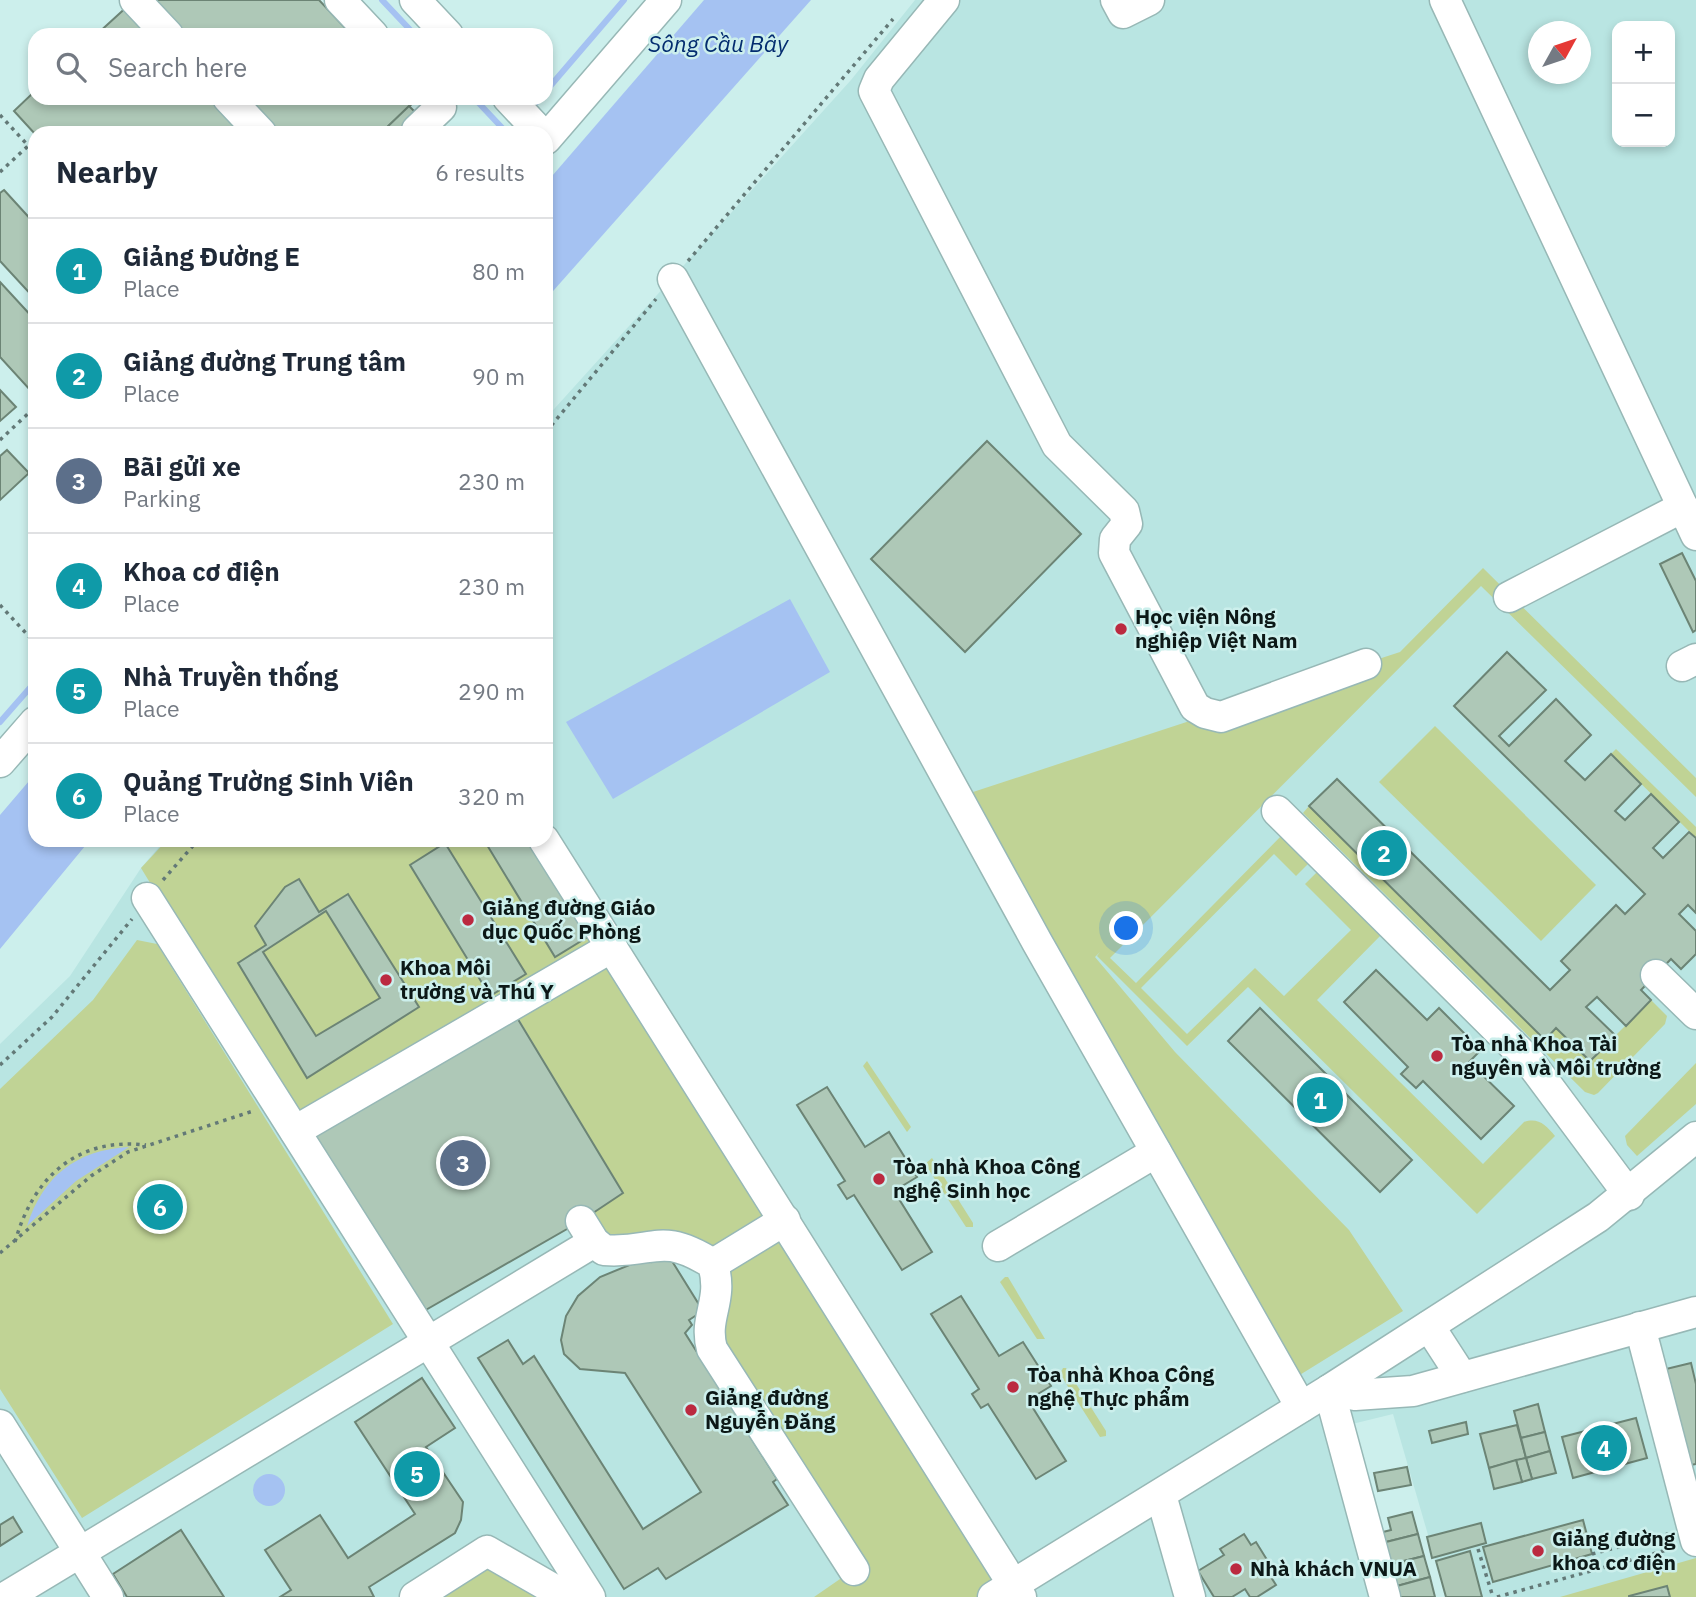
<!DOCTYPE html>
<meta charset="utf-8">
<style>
:root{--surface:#fff;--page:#f2f2f3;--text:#1f2937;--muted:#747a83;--line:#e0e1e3;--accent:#bb2a40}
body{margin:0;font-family:"IBM Plex Sans",sans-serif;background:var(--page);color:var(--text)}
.controls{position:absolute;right:21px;top:21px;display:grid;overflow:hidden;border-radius:14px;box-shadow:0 4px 10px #0003}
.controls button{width:63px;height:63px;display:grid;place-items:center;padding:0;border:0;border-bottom:2px solid var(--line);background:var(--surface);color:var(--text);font:35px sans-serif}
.compass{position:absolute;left:1528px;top:21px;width:63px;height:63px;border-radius:50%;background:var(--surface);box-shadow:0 4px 10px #0003;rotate:50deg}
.you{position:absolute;left:1127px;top:929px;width:24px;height:24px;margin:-18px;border:5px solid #fff;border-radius:50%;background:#1a73e8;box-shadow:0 0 0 10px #1a73e833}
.badge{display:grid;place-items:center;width:46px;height:46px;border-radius:50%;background:var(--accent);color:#fff;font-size:23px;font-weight:700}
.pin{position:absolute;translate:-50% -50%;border:4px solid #fff;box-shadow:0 2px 7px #0006}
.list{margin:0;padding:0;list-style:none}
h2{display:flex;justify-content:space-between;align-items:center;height:91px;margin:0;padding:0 28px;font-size:30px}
h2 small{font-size:23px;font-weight:400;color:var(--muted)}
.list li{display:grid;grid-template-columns:46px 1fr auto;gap:21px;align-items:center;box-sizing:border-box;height:105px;padding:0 28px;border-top:2px solid var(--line)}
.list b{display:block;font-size:26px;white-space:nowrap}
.list p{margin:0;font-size:23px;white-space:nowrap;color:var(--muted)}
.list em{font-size:23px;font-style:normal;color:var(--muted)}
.icon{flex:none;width:38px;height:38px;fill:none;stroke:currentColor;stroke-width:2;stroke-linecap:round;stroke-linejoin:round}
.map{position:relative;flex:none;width:1696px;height:1597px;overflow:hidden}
.search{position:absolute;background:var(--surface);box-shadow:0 4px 10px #0003;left:28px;top:28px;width:525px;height:77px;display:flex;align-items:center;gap:18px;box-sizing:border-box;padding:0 24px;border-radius:21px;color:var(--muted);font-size:26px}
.panel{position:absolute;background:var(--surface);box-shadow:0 4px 10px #0003;left:28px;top:126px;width:525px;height:721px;border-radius:21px}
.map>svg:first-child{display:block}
</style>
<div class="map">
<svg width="1696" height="1597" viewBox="0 0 1696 1597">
<rect width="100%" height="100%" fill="#ccefec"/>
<path fill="#b9e5e2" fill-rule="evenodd" d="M 915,0 L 1696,0 L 1696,1597 L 1446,1597 L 1393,1414 L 1340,1427 L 1386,1597 L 0,1597 L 0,1044 L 70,976 L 141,868 L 165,840 L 546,840 L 546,418 L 851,80 ZM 1617,26 L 1670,26 L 1670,142 L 1617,142 ZM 1538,32 L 1580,32 L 1580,74 L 1538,74 Z"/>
<g fill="#c0d395">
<path d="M 1483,568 L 1696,778 L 1696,797 L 1481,586 L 1110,958 L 1136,983 L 1284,833 L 1312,860 L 1296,876 L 1274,854 L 1141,988 L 1187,1034 L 1255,968 L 1284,996 L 1351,930 L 1305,884 L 1320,869 L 1384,932 L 1317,1000 L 1483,1164 L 1524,1122 C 1538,1117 1546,1125 1555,1136 L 1477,1214 L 1248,987 L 1187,1046 L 1097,956 L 1100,952 L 1095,957 L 1175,1052 L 1349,1230 L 1403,1311 L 1290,1381 L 973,792 L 1400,652 Z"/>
<polygon points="1435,726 1596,885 1541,941 1379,782"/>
<polygon points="1616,749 1696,827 1696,838 1611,754"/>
<polygon points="1309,806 1545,1039 1556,1028 1590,1061 1651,1000 1667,1016 1665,1024 1598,1093 1594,1095 1585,1092 1303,813"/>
<polygon points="167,840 546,840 1014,1582 991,1597 814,1597 853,1570 712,1349 713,1264 616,1251 581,1221 623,1192 514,1011 303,1134 141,868"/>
<polygon points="137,940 157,944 393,1324 82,1518 0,1389 0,1089 93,1000"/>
<polygon points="867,1061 911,1127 907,1132 863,1066"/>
<polygon points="1696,1063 1696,1104 1637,1156 1627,1145 1625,1136"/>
<polygon points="932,1158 973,1223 973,1227 966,1227 925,1164"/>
<polygon points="1005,1277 1008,1277 1045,1339 1037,1339 1000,1282"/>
<polygon points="1063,1368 1066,1368 1106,1431 1106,1436 1100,1437 1060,1374"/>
<polygon points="487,1551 567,1597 415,1597"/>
<polygon points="1696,1558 1696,1597 1560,1597"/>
</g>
<g fill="#a5c2f2">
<polygon points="704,0 811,0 546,299 546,183"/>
<polygon points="790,599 830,672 613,799 566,722"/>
<polygon points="35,774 35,840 90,840 0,949 0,815"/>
<path d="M 129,1147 L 76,1181 L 27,1226 C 43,1176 76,1150 129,1147 Z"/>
<circle cx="269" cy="1490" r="16"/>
</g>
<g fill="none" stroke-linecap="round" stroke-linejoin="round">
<g stroke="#a5c2f2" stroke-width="6">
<polyline points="382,0 415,35"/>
<polyline points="546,91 624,0"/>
<polyline points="474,98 507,133"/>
<polyline points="529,110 540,98"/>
<polyline points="0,722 35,682"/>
</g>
</g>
<g fill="#aec8b7" stroke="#6c8475" stroke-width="2" fill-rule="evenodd">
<polygon points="146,0 319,0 352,35 180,35"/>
<polygon points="130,4 159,35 96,35"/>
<polygon points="35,91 35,98 217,98 249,133 35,134 14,111"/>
<polygon points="240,98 412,98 415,101 381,133 274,133"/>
<polygon points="409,106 419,116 419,133 381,133"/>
<polygon points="4,190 35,224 35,299 0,261 0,193"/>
<polygon points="0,282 35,320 35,388 31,391 0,357"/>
<polygon points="0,390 16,407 0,421"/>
<polygon points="987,441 1081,534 965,652 871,559"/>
<polygon points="7,450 29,473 0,500 0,456"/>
<polygon points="1682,553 1696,581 1696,630 1693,632 1660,564"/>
<polygon points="1507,652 1546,690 1499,736 1509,746 1556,699 1591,735 1565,761 1585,780 1611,754 1641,784 1615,811 1625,820 1651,794 1679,822 1653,848 1663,858 1689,832 1696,838 1696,913 1688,905 1679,914 1696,931 1696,954 1681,969 1671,959 1641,990 1651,1000 1626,1026 1597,997 1586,1007 1616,1036 1590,1061 1556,1028 1545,1040 1309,806 1337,779 1550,990 1570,970 1561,961 1616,905 1625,914 1645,894 1454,706"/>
<polygon points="484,840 533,840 591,935 555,957"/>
<polygon points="445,843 526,974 490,996 410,865"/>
<path d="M 299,879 L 319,912 L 348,894 L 419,1007 L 307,1078 L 238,963 L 266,945 L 255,926 L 285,887 ZM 326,911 L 380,998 L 316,1036 L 263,952 Z"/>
<polygon points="1376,970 1427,1020 1439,1008 1481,1050 1469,1062 1514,1106 1481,1139 1423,1081 1416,1088 1401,1074 1408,1067 1344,1002"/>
<polygon points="1260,1008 1412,1160 1380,1192 1228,1041"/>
<polygon points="513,1011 623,1193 581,1221 410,1319 304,1134"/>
<polygon points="827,1087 865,1147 889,1132 917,1177 894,1191 932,1252 902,1270 854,1195 847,1199 838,1185 845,1181 797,1105"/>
<polygon points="667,1253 703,1311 689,1320 692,1325 685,1333 777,1479 773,1482 788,1505 666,1579 658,1568 624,1589 478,1358 508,1340 523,1364 534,1356 643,1529 701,1492 625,1373 580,1369 564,1354 561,1340 566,1316 578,1296 600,1277 649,1257 652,1262"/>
<polygon points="961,1296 999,1356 1023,1342 1051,1386 1028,1400 1066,1461 1036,1479 988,1404 981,1408 972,1394 979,1389 931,1314"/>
<polygon points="1691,1363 1696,1384 1696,1464 1685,1466 1662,1370"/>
<polygon points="422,1378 455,1428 426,1447 463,1502 461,1520 455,1533 369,1587 374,1597 280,1597 291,1590 265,1550 320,1515 348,1558 415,1514 355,1422"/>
<polygon points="1538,1404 1545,1432 1521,1438 1514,1411"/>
<polygon points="1636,1418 1647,1458 1573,1478 1562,1437"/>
<polygon points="1466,1422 1468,1434 1432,1443 1429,1431"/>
<polygon points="1517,1425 1526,1458 1489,1468 1480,1434"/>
<polygon points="1545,1432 1550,1451 1526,1458 1521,1438"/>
<polygon points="1550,1451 1556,1473 1532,1479 1526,1458"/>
<polygon points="1526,1458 1532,1479 1522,1482 1516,1460"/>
<polygon points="1516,1460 1522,1482 1494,1489 1489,1468"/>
<polygon points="1407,1467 1411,1485 1378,1491 1374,1473"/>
<polygon points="1412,1512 1418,1534 1374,1545 1371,1535 1391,1530 1388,1518"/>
<polygon points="13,1517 22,1532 0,1546 0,1525"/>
<polygon points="1583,1520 1592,1554 1493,1582 1483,1547"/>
<polygon points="1481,1523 1486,1543 1432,1558 1427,1537"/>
<polygon points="181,1530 224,1597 127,1597 113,1574"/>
<polygon points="1244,1534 1251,1545 1256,1542 1274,1571 1269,1574 1276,1585 1257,1597 1250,1597 1245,1589 1232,1597 1214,1597 1198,1571 1224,1555 1220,1549"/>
<polygon points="1418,1534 1424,1556 1380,1567 1374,1545"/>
<polygon points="1470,1551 1482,1597 1446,1597 1436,1561"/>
<polygon points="1424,1556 1430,1577 1386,1589 1380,1567"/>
<polygon points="1430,1577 1435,1597 1400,1597 1397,1586"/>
<polygon points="1667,1586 1670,1597 1629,1597 1629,1596"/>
</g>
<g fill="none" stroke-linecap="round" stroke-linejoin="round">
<g stroke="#97b8b6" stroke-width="33">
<g id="minor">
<polyline points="135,0 168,35"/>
<polyline points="340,0 373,35"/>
<polyline points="415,0 448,35"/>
<polyline points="944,0 879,79 874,91 1057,445 1124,511 1127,524 1115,539 1114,553 1195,707 1205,713 1221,717 1366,664"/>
<polyline points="1116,0 1123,13 1149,0"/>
<polyline points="1445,0 1696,535"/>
<polyline points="228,98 261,133"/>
<polyline points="508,98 541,133"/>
<polyline points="417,130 441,107"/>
<polyline points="546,139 666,0"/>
<polyline points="673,279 1037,942 1301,1407"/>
<polyline points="1509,597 1683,507"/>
<polyline points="1682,666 1696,659"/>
<polyline points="0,762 35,722"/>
<polyline points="1277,811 1530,1062 1629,1195"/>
<polyline points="544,840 1021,1597"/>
<polyline points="147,898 590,1597"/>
<polyline points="1656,975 1696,1014"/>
<polyline points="295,1131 612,947"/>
<path d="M 581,1221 L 594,1242 L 604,1250 C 656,1254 658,1230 713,1264 C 724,1302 703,1316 712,1349 L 854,1570"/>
<polyline points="998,1246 1156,1152"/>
<polyline points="713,1264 785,1220"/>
<polyline points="1429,1326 1462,1377"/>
<polyline points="1640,1327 1696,1541"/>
<polyline points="0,1425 108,1597"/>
<polyline points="1161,1495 1190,1597"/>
<polyline points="6,1597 594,1242"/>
<polyline points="415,1597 487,1551 567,1597"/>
<polyline points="993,1597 1329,1390 1355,1395 1413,1391 1696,1312"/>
<polyline points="1385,1597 1329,1390 1598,1217 1696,1137"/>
</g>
</g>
<g stroke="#637977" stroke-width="3.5" stroke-dasharray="3.5 5" stroke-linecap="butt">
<polyline points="0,115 35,153"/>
<polyline points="0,172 28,146"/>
<polyline points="688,261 893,19"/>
<polyline points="546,432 656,299"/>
<polyline points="0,440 35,407"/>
<polyline points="0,605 35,643"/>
<polyline points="163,880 198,840"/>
<polyline points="0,1065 52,1017 132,919"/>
<path d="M 15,1242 C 33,1178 76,1137 146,1145"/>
<polyline points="0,1253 91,1176 128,1152 253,1111"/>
<polyline points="1478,1549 1493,1597"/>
<polyline points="1592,1554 1668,1534"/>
<polyline points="1497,1597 1674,1548"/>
</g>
<use href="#minor" stroke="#fff" stroke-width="30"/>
</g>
<g fill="#bb2a40" stroke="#ccefec" stroke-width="2.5">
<circle cx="1121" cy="629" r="7"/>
<circle cx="468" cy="920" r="7"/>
<circle cx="386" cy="980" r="7"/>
<circle cx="1437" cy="1056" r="7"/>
<circle cx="879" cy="1179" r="7"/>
<circle cx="1013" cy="1387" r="7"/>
<circle cx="691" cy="1410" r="7"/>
<circle cx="1538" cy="1551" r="7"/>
<circle cx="1236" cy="1569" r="7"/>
</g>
<g text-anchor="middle" stroke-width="5" stroke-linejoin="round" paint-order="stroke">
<g font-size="21" font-weight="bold" fill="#0c1817" stroke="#ccefec" text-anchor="start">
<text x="1135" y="624">Học viện Nông<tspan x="1135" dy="24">nghiệp Việt Nam</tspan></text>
<text x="482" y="915">Giảng đường Giáo<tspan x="482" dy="24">dục Quốc Phòng</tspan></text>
<text x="400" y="975">Khoa Môi<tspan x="400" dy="24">trường và Thú Y</tspan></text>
<text x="1451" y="1051">Tòa nhà Khoa Tài<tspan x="1451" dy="24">nguyên và Môi trường</tspan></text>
<text x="893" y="1174">Tòa nhà Khoa Công<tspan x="893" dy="24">nghệ Sinh học</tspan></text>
<text x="1027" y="1382">Tòa nhà Khoa Công<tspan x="1027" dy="24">nghệ Thực phẩm</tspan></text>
<text x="705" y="1405">Giảng đường<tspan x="705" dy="24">Nguyễn Đăng</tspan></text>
<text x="1552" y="1546">Giảng đường<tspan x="1552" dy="24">khoa cơ điện</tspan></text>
<text x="1250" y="1576">Nhà khách VNUA</text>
</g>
<g font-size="23" font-style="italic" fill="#032c6f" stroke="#ccefec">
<text x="718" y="52">Sông Cầu Bây</text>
</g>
</g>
</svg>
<div class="controls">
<button>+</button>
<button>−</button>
</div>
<svg class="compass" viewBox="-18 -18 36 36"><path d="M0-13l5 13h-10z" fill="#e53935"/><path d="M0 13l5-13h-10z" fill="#747a83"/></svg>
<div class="you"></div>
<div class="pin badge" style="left:1320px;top:1100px;background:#0f9aa8">1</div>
<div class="pin badge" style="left:1384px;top:853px;background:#0f9aa8">2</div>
<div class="pin badge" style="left:463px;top:1163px;background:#5c6f8a">3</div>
<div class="pin badge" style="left:1604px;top:1448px;background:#0f9aa8">4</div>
<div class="pin badge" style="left:417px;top:1474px;background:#0f9aa8">5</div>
<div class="pin badge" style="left:160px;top:1207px;background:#0f9aa8">6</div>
<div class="search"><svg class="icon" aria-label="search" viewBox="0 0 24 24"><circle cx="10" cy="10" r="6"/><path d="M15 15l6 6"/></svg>Search here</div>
<section class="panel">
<h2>Nearby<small>6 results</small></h2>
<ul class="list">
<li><span class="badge" style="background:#0f9aa8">1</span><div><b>Giảng Đường E</b><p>Place</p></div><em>80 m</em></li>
<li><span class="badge" style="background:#0f9aa8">2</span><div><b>Giảng đường Trung tâm</b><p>Place</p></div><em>90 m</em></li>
<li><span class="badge" style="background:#5c6f8a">3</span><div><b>Bãi gửi xe</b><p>Parking</p></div><em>230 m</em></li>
<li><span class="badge" style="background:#0f9aa8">4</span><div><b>Khoa cơ điện</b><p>Place</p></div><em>230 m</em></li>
<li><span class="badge" style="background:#0f9aa8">5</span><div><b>Nhà Truyền thống</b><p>Place</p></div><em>290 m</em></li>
<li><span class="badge" style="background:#0f9aa8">6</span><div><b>Quảng Trường Sinh Viên</b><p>Place</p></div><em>320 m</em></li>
</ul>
</section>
</div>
